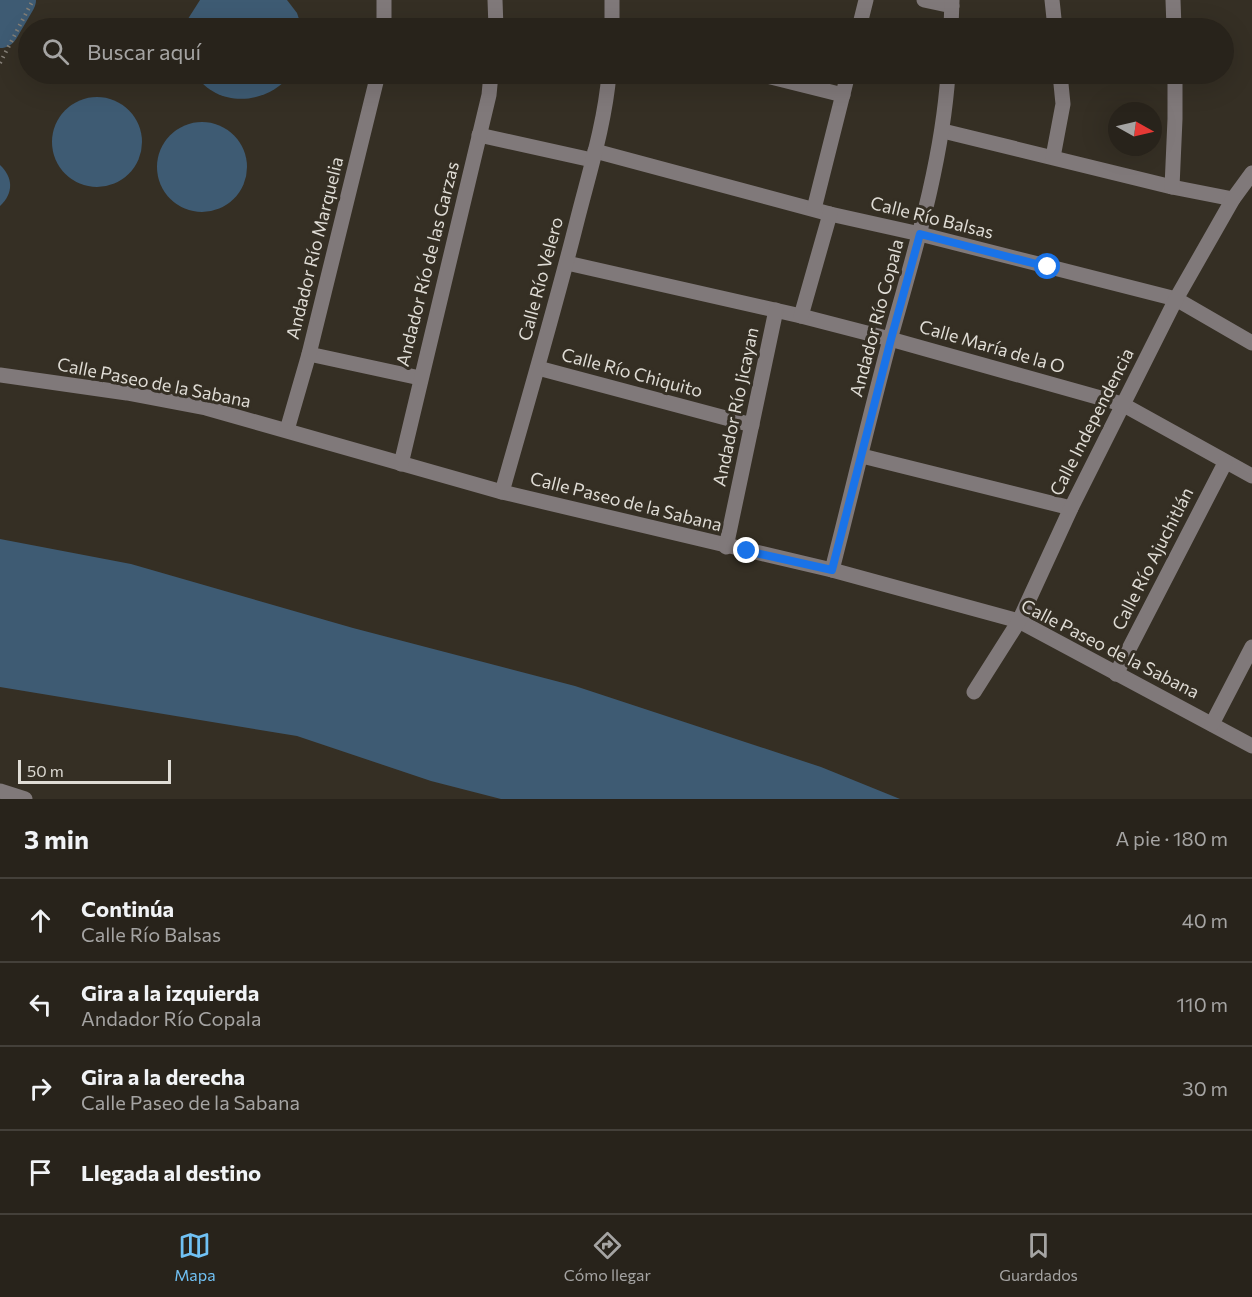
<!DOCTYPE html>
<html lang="es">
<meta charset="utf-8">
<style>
:root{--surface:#28231b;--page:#342f28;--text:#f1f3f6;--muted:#a5a4a3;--line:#44403a;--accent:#70c1f4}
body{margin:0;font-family:Commissioner,sans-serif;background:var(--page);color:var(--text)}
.compass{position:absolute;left:1108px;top:102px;width:54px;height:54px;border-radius:50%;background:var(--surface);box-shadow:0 6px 24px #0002;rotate:98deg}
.scale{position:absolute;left:18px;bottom:15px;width:153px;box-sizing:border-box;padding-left:6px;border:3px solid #dfdcd5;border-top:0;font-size:16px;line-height:21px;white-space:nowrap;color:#dfdcd5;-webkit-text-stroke:4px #352f24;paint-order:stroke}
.stop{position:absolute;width:18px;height:18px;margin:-14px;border:4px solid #1a73e8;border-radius:50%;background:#fff}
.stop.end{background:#1a73e8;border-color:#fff;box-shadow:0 2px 6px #0008}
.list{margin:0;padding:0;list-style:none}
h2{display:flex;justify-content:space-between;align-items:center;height:78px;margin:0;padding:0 24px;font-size:26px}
h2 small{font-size:20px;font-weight:400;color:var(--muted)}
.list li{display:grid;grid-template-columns:39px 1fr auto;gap:18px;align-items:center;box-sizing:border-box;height:84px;padding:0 24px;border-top:2px solid var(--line)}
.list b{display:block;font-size:22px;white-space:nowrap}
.list p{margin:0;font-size:20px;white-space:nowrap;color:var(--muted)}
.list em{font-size:20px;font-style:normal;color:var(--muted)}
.icon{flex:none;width:33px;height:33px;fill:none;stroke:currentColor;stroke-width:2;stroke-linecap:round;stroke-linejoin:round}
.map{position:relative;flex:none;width:1252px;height:799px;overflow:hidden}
.search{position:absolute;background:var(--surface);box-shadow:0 6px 24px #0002;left:18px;right:18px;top:18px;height:66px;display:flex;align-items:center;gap:15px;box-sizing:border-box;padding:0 21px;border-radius:33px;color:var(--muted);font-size:22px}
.sheet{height:414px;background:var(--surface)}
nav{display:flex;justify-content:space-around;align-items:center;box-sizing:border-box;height:84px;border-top:2px solid var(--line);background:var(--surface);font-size:16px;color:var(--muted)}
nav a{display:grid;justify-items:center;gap:3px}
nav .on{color:var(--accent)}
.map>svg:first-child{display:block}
</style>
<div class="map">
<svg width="1252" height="799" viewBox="0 0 1252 799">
<rect width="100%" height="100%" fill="#352f24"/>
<g fill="#3e5b73">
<polygon points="200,0 287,0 297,13 302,28 186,28 186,22"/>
<path d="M 195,74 L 291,74 C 268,105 217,109 195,74 Z"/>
<circle cx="97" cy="142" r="45"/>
<circle cx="202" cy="167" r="45"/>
<path d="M 0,165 C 13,177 14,193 0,206 Z"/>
<polygon points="0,539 131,564 353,628 575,686 821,767 900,799 501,799 431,781 297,736 0,687"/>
</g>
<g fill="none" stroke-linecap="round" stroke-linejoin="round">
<polyline stroke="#3e5b73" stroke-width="38" points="0,29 17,0"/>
<polyline stroke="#847f76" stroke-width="4" stroke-dasharray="1.5 4.5" stroke-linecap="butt" points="0,63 33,0"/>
<g stroke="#80797a" stroke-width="15">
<polyline points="495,0 496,28"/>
<polyline points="924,0 952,6"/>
<polyline points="1052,0 1055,28"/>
<polyline points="1173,0 1174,28"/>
<polyline points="384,28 384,0"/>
<polyline points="612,28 612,0"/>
<polyline points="859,28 866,0"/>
<polyline points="951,28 952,0"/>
<polyline points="759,74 843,95"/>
<polyline points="943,131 1172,187 1233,199"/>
<polyline points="479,135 592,160"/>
<polyline points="595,151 830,214 920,234 1176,299 1252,343"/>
<polyline points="1053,157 1063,104 1060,74"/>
<polyline points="1172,187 1175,119 1175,74"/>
<polyline points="814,209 848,74"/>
<polyline points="567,263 801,316 890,339 1122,404 1252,476"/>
<polyline points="801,316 830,214"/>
<polyline points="309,354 420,378"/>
<polyline points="538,368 752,425"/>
<polyline points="0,375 127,393 206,408 502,492 832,570 1019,621 1252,746"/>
<polyline points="287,430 309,354 378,74"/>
<polyline points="862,456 1071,508"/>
<polyline points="401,464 489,95 491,74"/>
<path d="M 502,492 C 528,400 555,309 578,217 C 590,170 605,122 609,74"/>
<polyline points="726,547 776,310"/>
<path d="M 832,570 C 852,492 870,414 891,336 C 915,250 942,163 948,74"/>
<polyline points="1116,674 1225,463"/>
<polyline points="974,692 1019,621 1071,508 1176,299 1233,199 1252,173"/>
<polyline points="1212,724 1252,647"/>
<polyline points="0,791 25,799"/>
</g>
</g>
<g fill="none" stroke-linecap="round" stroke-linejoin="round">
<polyline stroke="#1a73e8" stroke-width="8" points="747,551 832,570 891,339 920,234 1048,267"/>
</g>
<g text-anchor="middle" stroke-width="6" stroke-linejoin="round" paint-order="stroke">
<g font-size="18" fill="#dfdcd5" stroke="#352f24">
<text transform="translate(932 218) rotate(14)" y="6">Calle Río Balsas</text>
<text transform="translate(315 248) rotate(-76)" y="6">Andador Río Marquelia</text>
<text transform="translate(428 264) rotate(-76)" y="6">Andador Río de las Garzas</text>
<text transform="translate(541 279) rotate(-75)" y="6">Calle Río Velero</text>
<text transform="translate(877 318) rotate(-75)" y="6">Andador Río Copala</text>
<text transform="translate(992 347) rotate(16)" y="6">Calle María de la O</text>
<text transform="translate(632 373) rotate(15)" y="6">Calle Río Chiquito</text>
<text transform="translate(154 383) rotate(11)" y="6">Calle Paseo de la Sabana</text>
<text transform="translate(736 407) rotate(-78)" y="6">Andador Río Jicayan</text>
<text transform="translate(1092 422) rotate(-63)" y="6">Calle Independencia</text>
<text transform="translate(626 502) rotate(14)" y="6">Calle Paseo de la Sabana</text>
<text transform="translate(1153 559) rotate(-63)" y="6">Calle Río Ajuchitlán</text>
<text transform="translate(1110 649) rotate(27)" y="6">Calle Paseo de la Sabana</text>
</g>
</g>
</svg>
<svg class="compass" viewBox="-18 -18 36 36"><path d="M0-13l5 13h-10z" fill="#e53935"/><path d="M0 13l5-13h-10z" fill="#a5a4a3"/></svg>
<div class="scale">50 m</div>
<div class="stop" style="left:1048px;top:267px"></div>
<div class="stop end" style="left:747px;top:551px"></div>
<div class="search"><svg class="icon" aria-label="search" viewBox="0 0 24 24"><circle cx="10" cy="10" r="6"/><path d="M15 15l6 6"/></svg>Buscar aquí</div>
</div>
<section class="sheet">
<h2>3 min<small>A pie · 180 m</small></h2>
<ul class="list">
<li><svg class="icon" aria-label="ahead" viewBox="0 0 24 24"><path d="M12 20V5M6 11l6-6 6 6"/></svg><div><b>Continúa</b><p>Calle Río Balsas</p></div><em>40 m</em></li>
<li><svg class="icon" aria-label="left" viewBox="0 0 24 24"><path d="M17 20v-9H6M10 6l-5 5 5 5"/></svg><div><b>Gira a la izquierda</b><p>Andador Río Copala</p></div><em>110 m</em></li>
<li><svg class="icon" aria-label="right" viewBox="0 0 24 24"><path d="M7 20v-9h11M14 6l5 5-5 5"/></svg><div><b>Gira a la derecha</b><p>Calle Paseo de la Sabana</p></div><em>30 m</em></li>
<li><svg class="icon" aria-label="arrive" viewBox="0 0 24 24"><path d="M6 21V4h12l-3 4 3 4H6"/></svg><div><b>Llegada al destino</b></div></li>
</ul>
</section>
<nav>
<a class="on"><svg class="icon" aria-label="map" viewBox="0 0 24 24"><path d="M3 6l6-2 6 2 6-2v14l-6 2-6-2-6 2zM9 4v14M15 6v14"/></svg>Mapa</a>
<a><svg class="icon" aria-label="directions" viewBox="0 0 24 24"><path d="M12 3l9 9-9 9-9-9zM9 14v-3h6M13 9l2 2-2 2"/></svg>Cómo llegar</a>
<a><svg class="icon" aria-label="saved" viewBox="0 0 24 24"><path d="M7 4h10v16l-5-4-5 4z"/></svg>Guardados</a>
</nav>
